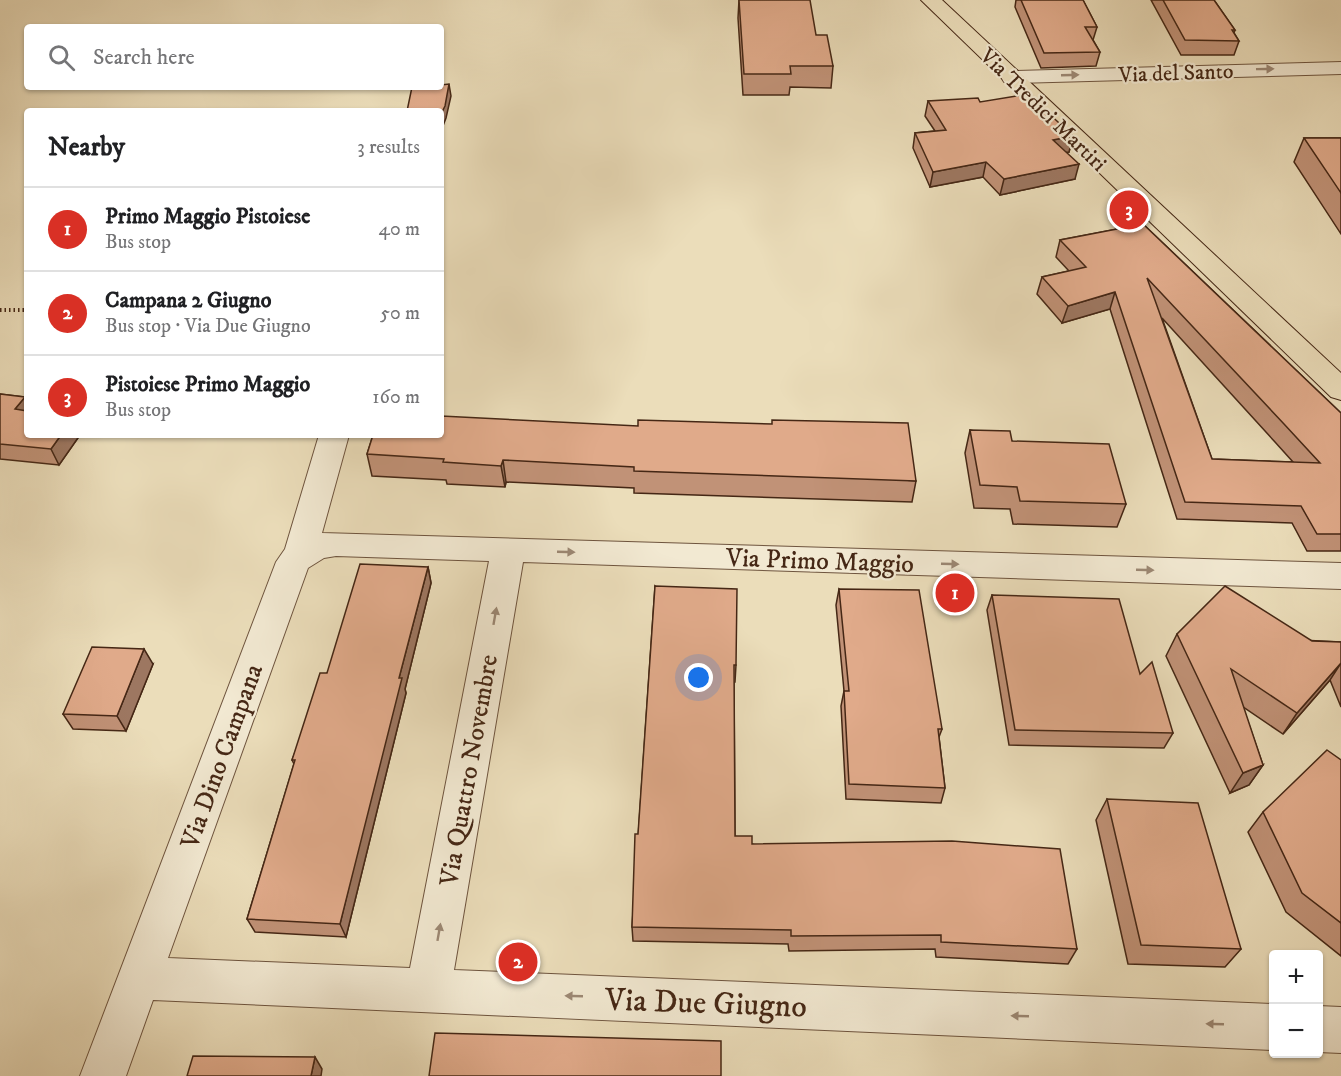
<!DOCTYPE html>
<meta charset="utf-8">
<style>
:root{--surface:#fff;--page:#f2f2f2;--text:#202124;--muted:#757577;--line:#e0e0e0;--accent:#d93025}
body{margin:0;font-family:"IM FELL DW Pica",serif;background:var(--page);color:var(--text)}
.controls{position:absolute;right:18px;bottom:18px;display:grid;overflow:hidden;border-radius:6px;box-shadow:0 2px 4px #0004}
.controls button{width:54px;height:54px;display:grid;place-items:center;padding:0;border:0;border-bottom:2px solid var(--line);background:var(--surface);color:var(--text);font:30px sans-serif}
.you{position:absolute;left:699px;top:678px;width:21px;height:21px;margin:-15px;border:4px solid #fff;border-radius:50%;background:#1a73e8;box-shadow:0 0 0 9px #1a73e833}
.badge{display:grid;place-items:center;width:39px;height:39px;border-radius:50%;background:var(--accent);color:#fff;font-size:20px;font-weight:700}
.pin{position:absolute;translate:-50% -50%;border:3px solid #fff;box-shadow:0 2px 6px #0006}
.list{margin:0;padding:0;list-style:none}
h2{display:flex;justify-content:space-between;align-items:center;height:78px;margin:0;padding:0 24px;font-size:26px}
h2 small{font-size:20px;font-weight:400;color:var(--muted)}
.list li{display:grid;grid-template-columns:39px 1fr auto;gap:18px;align-items:center;box-sizing:border-box;height:84px;padding:0 24px;border-top:2px solid var(--line)}
.list b{display:block;font-size:22px;white-space:nowrap}
.list p{margin:0;font-size:20px;white-space:nowrap;color:var(--muted)}
.list em{font-size:20px;font-style:normal;color:var(--muted)}
.icon{flex:none;width:33px;height:33px;fill:none;stroke:currentColor;stroke-width:2;stroke-linecap:round;stroke-linejoin:round}
.map{position:relative;flex:none;width:1341px;height:1076px;overflow:hidden}
.search{position:absolute;background:var(--surface);box-shadow:0 2px 4px #0004;left:24px;top:24px;width:420px;height:66px;display:flex;align-items:center;gap:15px;box-sizing:border-box;padding:0 21px;border-radius:6px;color:var(--muted);font-size:22px}
.panel{position:absolute;background:var(--surface);box-shadow:0 2px 4px #0004;left:24px;top:108px;width:420px;height:330px;border-radius:6px}
.map>svg:first-child{display:block}
</style>
<div class="map">
<svg width="1341" height="1076" viewBox="0 0 1341 1076">
<rect width="100%" height="100%" fill="#ebddba"/>
<filter id="stains"><feTurbulence type="fractalNoise" baseFrequency=".00333" numOctaves="4"/><feColorMatrix values="0 0 0 0 .2 0 0 0 0 .09 0 0 0 0 .02 0 0 0 .5 -.17"/></filter>
<radialGradient id="worn" r=".72"><stop offset=".6" stop-color="#630" stop-opacity="0"/><stop offset="1" stop-color="#630" stop-opacity=".3"/></radialGradient>
<g fill="none" stroke-linecap="round" stroke-linejoin="round">
<g stroke="#6e543e" stroke-width="2">
<g id="minor">
<polygon points="1341,62 1341,74 1012,83 1004,82 1001,77 1004,72 1012,71"/>
<path d="M 319,435 L 349,435 L 322,533 L 1341,563 L 1341,589 L 523,562 L 454,970 L 1274,1004 L 1274,1050 L 153,1000 L 126,1076 L 80,1076 L 276,562 L 285,549 ZM 336,556 L 489,561 L 410,968 L 168,958 L 308,568 L 324,558 Z"/>
<polygon points="1318,1006 1341,1007 1341,1053 1318,1052"/>
</g>
</g>
<g stroke="#452715" stroke-width="2">
<polygon id="primary" points="921,0 942,0 1341,373 1341,400 1331,397"/>
</g>
<polyline stroke="#452715" stroke-width="4" stroke-dasharray="1.5 3" stroke-linecap="butt" points="0,310 27,310"/>
<use href="#minor" fill="#f2e9d2" fill-rule="evenodd"/>
<use href="#primary" fill="#ebddba" fill-rule="evenodd"/>
</g>
<g fill="#c19277" stroke="#452715" stroke-width="1.5" fill-rule="evenodd">
<polygon points="739,0 816,35 833,66 831,88 790,87 789,95 743,95 738,18"/>
<polygon points="1016,0 1083,0 1097,27 1093,40 1100,52 1096,66 1041,68 1015,7"/>
<polygon points="1151,0 1214,0 1235,30 1234,33 1239,41 1234,55 1181,55"/>
<polygon points="928,101 980,102 1073,136 1069,152 1066,152 1075,179 1000,195 983,177 930,187 913,148 915,133 935,131 925,116"/>
<polygon points="1304,138 1341,138 1341,234 1294,162"/>
<path d="M 1143,224 L 1341,413 L 1341,551 L 1307,551 L 1292,523 L 1177,519 L 1110,309 L 1062,323 L 1037,294 L 1042,277 L 1069,271 L 1056,257 L 1060,240 ZM 1162,318 L 1275,442 L 1293,462 L 1212,459 Z"/>
<polygon points="0,394 25,397 27,401 27,435 80,435 59,465 0,459"/>
<polygon points="970,430 1012,441 1126,504 1117,527 1013,524 1010,509 974,508 965,453"/>
<polygon points="373,435 916,481 912,502 634,493 634,488 506,482 505,487 447,484 446,480 372,476 367,454"/>
<polygon points="428,567 431,583 405,689 406,693 346,937 255,932 247,919 294,764 292,760 327,673"/>
<polygon points="655,586 736,665 735,682 734,682 735,836 752,844 1077,949 1068,964 936,957 935,949 789,951 788,944 633,941 632,927"/>
<polygon points="839,589 942,729 939,737 945,788 941,803 846,799 841,706 844,691 836,605"/>
<polygon points="992,595 1140,674 1173,733 1164,748 1009,745 987,610"/>
<polygon points="1177,634 1341,642 1341,707 1330,680 1283,734 1243,707 1263,765 1249,785 1230,793 1166,656"/>
<polygon points="153,664 126,731 73,729 63,714"/>
<polygon points="1341,760 1341,956 1286,912 1248,832 1263,812"/>
<polygon points="1107,799 1241,949 1225,967 1128,964 1096,820"/>
</g>
<g fill="#9d7761" stroke="#452715" stroke-width="1.5">
<polygon points="449,84 451,96 446,118 441,131 441,114"/>
<polygon points="1073,136 1069,152 1049,155 1053,140"/>
<polygon points="986,162 983,177 930,187 933,172"/>
<polygon points="1079,164 1075,179 1000,195 1004,179"/>
<polygon points="1115,292 1110,309 1062,323 1068,306"/>
<polygon points="25,397 27,401 27,421 15,409"/>
<polygon points="61,435 80,435 59,465 51,449"/>
<polygon points="503,460 506,482 505,487 501,466"/>
<polygon points="428,567 431,583 405,689 406,693 346,937 340,924 399,678"/>
<polygon points="144,649 153,664 126,731 117,716"/>
<polygon points="1341,663 1330,680 1283,734 1297,713"/>
<polygon points="1263,765 1249,785 1230,793 1243,773"/>
<polygon points="315,1057 322,1069 321,1076 311,1076"/>
</g>
<g fill="#e0aa8a" stroke="#452715" stroke-width="1.5" fill-rule="evenodd">
<polygon points="739,0 810,0 816,35 827,35 833,66 790,66 791,74 744,74"/>
<polygon points="1021,0 1083,0 1097,27 1085,27 1100,52 1044,53"/>
<polygon points="1163,0 1214,0 1235,30 1232,30 1239,41 1185,40"/>
<polygon points="449,84 445,106 441,114 441,111 407,111 412,87 441,87 441,85"/>
<polygon points="1028,94 1073,136 1053,140 1079,164 1004,179 986,162 933,172 915,133 946,130 928,101 978,98 980,102"/>
<polygon points="1304,138 1341,138 1341,193"/>
<path d="M 1143,224 L 1341,413 L 1341,534 L 1317,534 L 1301,506 L 1185,502 L 1115,292 L 1068,306 L 1042,277 L 1086,267 L 1060,240 ZM 1147,278 L 1284,424 L 1320,463 L 1212,459 Z"/>
<polygon points="0,394 25,397 15,409 27,411 27,435 61,435 51,449 0,444"/>
<polygon points="441,416 638,426 638,420 772,424 772,420 908,423 916,481 634,471 634,467 503,460 501,466 443,462 444,459 367,454 373,435 441,435"/>
<polygon points="970,430 1010,431 1012,441 1109,444 1126,504 1020,501 1017,487 980,485"/>
<polygon points="360,564 428,567 399,678 402,678 340,924 247,919 295,760 292,760 320,673 327,673"/>
<polygon points="655,586 737,589 736,665 734,665 735,836 752,836 752,844 952,841 1060,849 1077,949 941,942 941,935 791,936 791,930 632,927 635,834 638,834"/>
<polygon points="1225,586 1312,641 1341,642 1341,663 1297,713 1231,669 1263,765 1243,773 1177,634"/>
<polygon points="839,589 919,590 942,729 938,729 945,788 849,784 844,691 849,691"/>
<polygon points="992,595 1119,599 1140,674 1152,662 1173,733 1015,730"/>
<polygon points="92,647 144,649 117,716 63,714"/>
<polygon points="1327,750 1341,760 1341,923 1302,893 1263,812"/>
<polygon points="1107,799 1198,803 1241,949 1141,945"/>
<polygon points="435,1033 721,1041 721,1076 429,1076"/>
<polygon points="193,1056 315,1057 311,1076 187,1076"/>
</g>
<defs><path id="oneway-solid" d="M-6-.8H1V-3.2L6.5 0L1 3.2V.8H-6Z" transform="scale(1.5)"/></defs>
<g fill="#9c8874">
<use href="#oneway-solid" transform="translate(1265 69) rotate(-1)"/>
<use href="#oneway-solid" transform="translate(1070 75) rotate(-2)"/>
<use href="#oneway-solid" transform="translate(566 552) rotate(2)"/>
<use href="#oneway-solid" transform="translate(950 564) rotate(2)"/>
<use href="#oneway-solid" transform="translate(1145 570) rotate(2)"/>
<use href="#oneway-solid" transform="translate(495 616) rotate(-80)"/>
<use href="#oneway-solid" transform="translate(439 932) rotate(-80)"/>
<use href="#oneway-solid" transform="translate(574 996) rotate(-178)"/>
<use href="#oneway-solid" transform="translate(1020 1016) rotate(-178)"/>
<use href="#oneway-solid" transform="translate(1215 1024) rotate(-178)"/>
</g>
<g text-anchor="middle" stroke-width="4.5" stroke-linejoin="round" paint-order="stroke">
<g font-size="22" fill="#452715" stroke="#f2e9d2">
<text transform="translate(1176 72) rotate(-2)" y="8">Via del Santo</text>
<text transform="translate(1044 109) rotate(44)" y="8">Via Tredici Martiri</text>
</g>
<g font-size="26" fill="#452715" stroke="#f2e9d2">
<text transform="translate(820 560) rotate(2)" y="9">Via Primo Maggio</text>
<text transform="translate(221 756) rotate(-70)" y="9">Via Dino Campana</text>
<text transform="translate(468 770) rotate(-80)" y="9">Via Quattro Novembre</text>
</g>
<g font-size="32" fill="#452715" stroke="#f2e9d2">
<text transform="translate(706 1002) rotate(2)" y="11">Via Due Giugno</text>
</g>
</g>
<rect width="100%" height="100%" filter="url(#stains)"/>
<rect width="100%" height="100%" fill="url(#worn)"/>
</svg>
<div class="controls">
<button>+</button>
<button>−</button>
</div>
<div class="you"></div>
<div class="pin badge" style="left:955px;top:593px">1</div>
<div class="pin badge" style="left:518px;top:962px">2</div>
<div class="pin badge" style="left:1129px;top:210px">3</div>
<div class="search"><svg class="icon" aria-label="search" viewBox="0 0 24 24"><circle cx="10" cy="10" r="6"/><path d="M15 15l6 6"/></svg>Search here</div>
<section class="panel">
<h2>Nearby<small>3 results</small></h2>
<ul class="list">
<li><span class="badge">1</span><div><b>Primo Maggio Pistoiese</b><p>Bus stop</p></div><em>40 m</em></li>
<li><span class="badge">2</span><div><b>Campana 2 Giugno</b><p>Bus stop · Via Due Giugno</p></div><em>50 m</em></li>
<li><span class="badge">3</span><div><b>Pistoiese Primo Maggio</b><p>Bus stop</p></div><em>160 m</em></li>
</ul>
</section>
</div>
